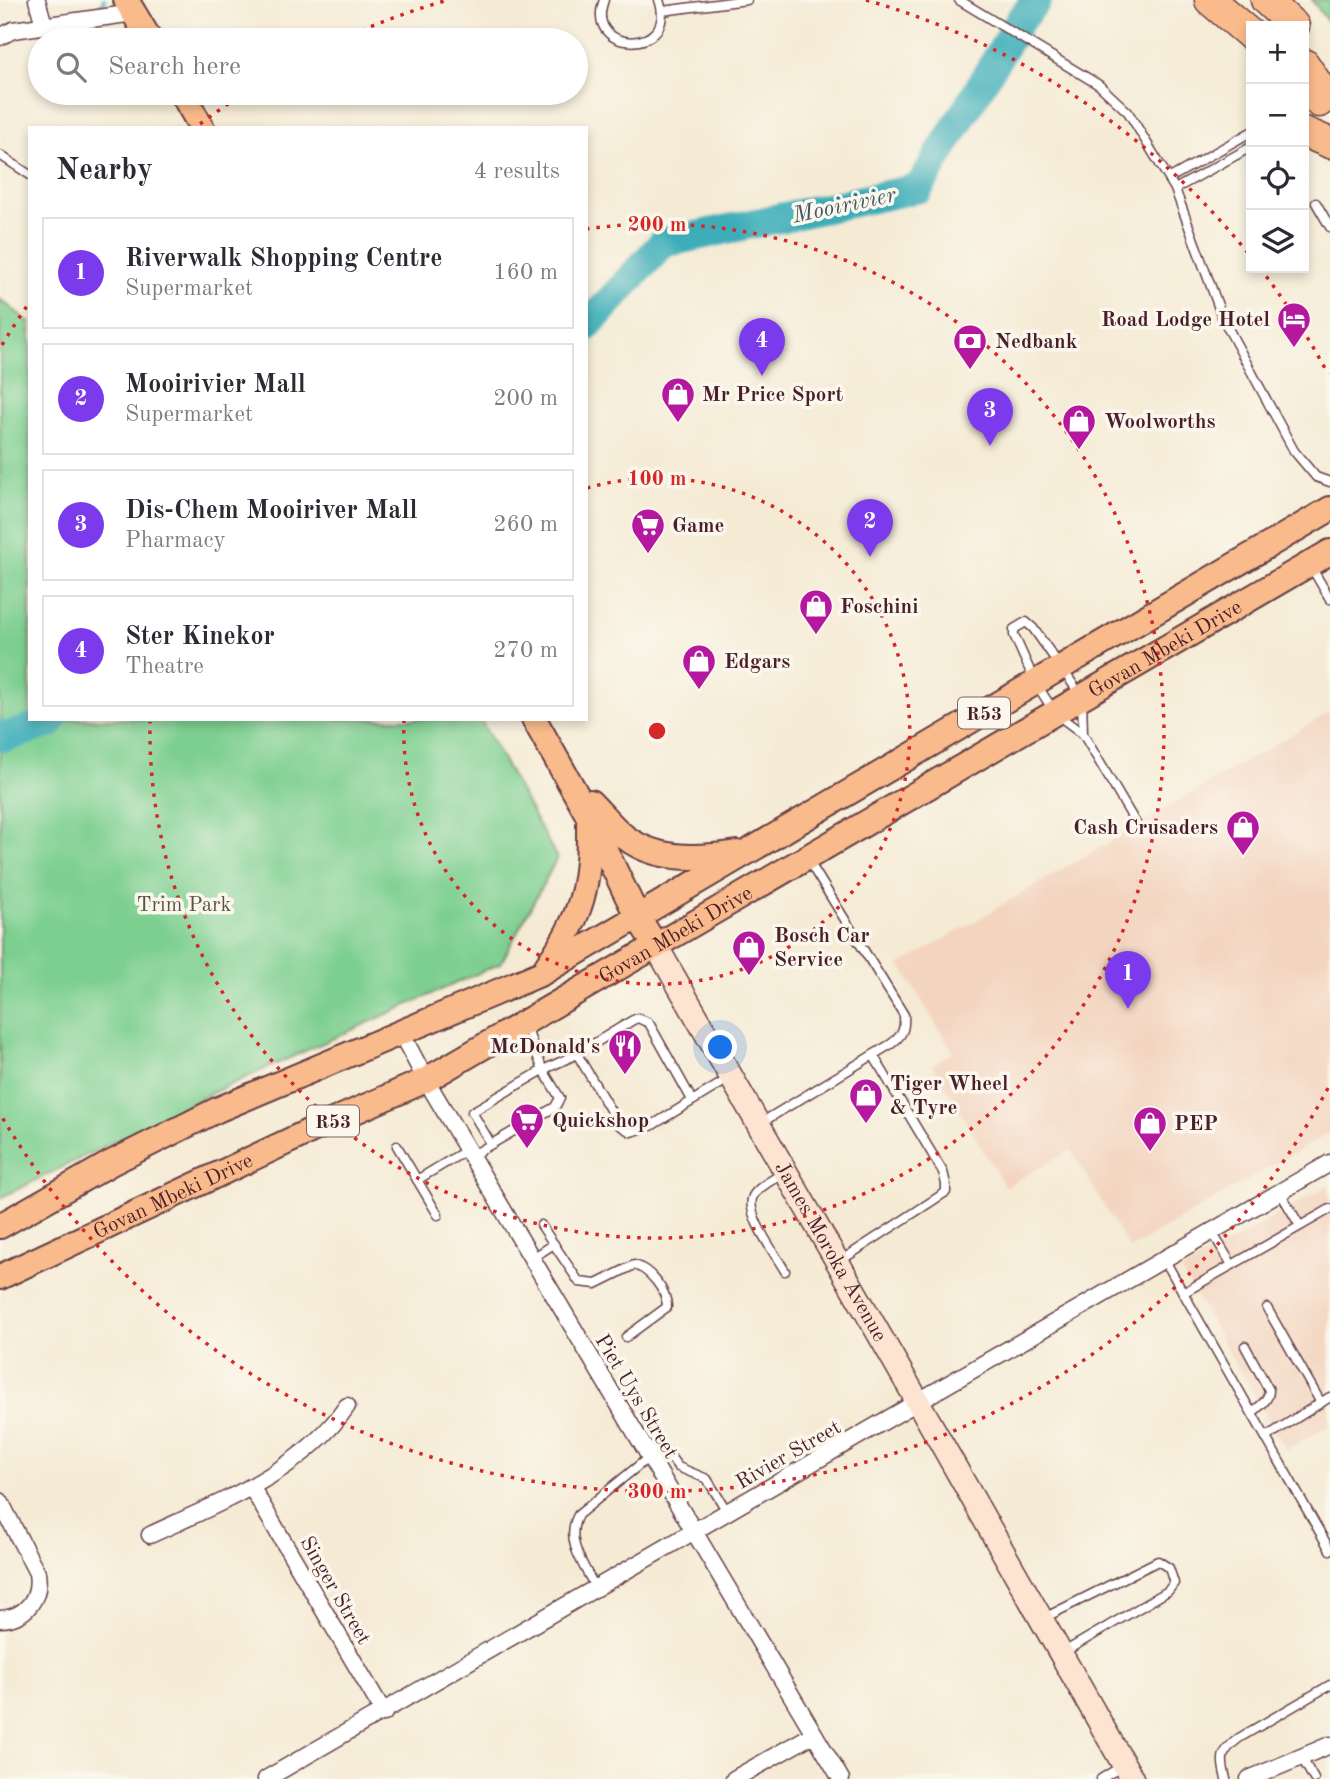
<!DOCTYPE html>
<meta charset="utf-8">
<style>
:root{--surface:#fff;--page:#f2f2f3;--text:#2b2b33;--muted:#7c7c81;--line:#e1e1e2;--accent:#7c3aed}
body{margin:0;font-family:"Old Standard TT",serif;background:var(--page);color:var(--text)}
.controls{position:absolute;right:21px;top:21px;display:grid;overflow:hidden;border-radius:0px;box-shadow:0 4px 10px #0003}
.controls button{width:63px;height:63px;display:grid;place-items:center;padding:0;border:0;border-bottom:2px solid var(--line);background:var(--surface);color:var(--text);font:35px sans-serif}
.you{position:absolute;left:721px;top:1048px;width:24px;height:24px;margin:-18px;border:5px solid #fff;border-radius:50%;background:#1a73e8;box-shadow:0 0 0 10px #1a73e833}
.badge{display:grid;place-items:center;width:46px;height:46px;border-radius:50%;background:var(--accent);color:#fff;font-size:23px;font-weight:700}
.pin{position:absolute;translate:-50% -58px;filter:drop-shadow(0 2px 4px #0008)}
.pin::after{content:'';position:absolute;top:37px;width:24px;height:21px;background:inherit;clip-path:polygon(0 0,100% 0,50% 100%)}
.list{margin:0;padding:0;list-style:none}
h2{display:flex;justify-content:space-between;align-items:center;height:91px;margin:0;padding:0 28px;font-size:30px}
h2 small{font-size:23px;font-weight:400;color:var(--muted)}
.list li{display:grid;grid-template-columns:46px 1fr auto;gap:21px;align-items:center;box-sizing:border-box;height:112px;margin:0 14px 14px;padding:0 14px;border:2px solid var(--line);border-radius:0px}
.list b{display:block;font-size:26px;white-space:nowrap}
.list p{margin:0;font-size:23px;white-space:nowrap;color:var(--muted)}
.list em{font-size:23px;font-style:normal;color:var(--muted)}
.icon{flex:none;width:38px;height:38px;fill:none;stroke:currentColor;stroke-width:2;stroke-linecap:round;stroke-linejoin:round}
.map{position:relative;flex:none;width:1330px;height:1779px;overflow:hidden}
.search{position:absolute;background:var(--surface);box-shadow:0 4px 10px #0003;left:28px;top:28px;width:560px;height:77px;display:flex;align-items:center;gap:18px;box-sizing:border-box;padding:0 24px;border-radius:38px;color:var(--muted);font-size:26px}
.panel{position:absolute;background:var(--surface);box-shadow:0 4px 10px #0003;left:28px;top:126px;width:560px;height:595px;border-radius:0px}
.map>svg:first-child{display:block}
</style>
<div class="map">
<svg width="1330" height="1779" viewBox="0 0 1330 1779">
<rect width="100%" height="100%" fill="#fbf7ec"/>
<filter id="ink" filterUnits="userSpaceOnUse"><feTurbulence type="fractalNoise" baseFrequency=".0143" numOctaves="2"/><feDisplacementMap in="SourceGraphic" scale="14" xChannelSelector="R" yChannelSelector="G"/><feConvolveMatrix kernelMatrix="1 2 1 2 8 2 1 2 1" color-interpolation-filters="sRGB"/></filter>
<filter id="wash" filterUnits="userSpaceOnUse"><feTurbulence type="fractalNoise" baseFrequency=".00686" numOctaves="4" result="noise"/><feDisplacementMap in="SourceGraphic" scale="28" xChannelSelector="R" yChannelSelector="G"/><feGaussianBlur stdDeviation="1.57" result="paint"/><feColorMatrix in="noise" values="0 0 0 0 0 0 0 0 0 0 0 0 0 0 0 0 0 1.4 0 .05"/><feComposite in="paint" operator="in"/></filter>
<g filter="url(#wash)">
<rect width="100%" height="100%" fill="#f5ebd5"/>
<g fill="#f3d4bf">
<polygon points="1330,712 1330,1132 1129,1249 1071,1150 1005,1187 932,1065 953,1052 900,965"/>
<polygon points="1330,1184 1330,1425 1286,1450 1181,1271"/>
</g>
<g fill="#7dcf90" stroke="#64775e" stroke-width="2">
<polygon points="1312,0 1330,0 1330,25"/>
<polygon points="0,299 30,323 30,719 480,719 557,858 501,963 216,1091 0,1198"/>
</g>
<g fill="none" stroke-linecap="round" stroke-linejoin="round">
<polyline stroke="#3eaeb9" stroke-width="5" points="102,4 104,0"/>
<g stroke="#3eaeb9" stroke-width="30">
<polyline points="586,327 663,243 919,188 1020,20 1037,0"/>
<polyline points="0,735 6,737 50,723 52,719"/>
</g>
</g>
</g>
<g filter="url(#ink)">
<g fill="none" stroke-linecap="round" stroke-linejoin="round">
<g stroke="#643e44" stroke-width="11">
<g id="lane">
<path d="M 604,0 C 583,55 679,56 659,0"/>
<polyline points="959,0 1099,85 1128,112 1175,189 1223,319 1294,451 1316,477 1330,482"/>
<polyline points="662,11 747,0"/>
<polyline points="0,155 30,175"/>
<polyline points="1170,178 1251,132"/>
<polyline points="1175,189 1251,147"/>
<polyline points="1316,203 1330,227"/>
<polyline points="1310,565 1330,599"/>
<polyline points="1083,734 1082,697 1033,628 1026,622 1014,629 1014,635 1035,682 1055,713 1083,734 1138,827"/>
<polyline points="692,1100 649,1023 638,1018 633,1020 577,1054 619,1125 631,1132 651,1126 730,1078"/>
<path d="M 759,1124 L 891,1044 C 903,1035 905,1029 904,1015 L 808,860"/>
<polyline points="491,1144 472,1112 543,1070 525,1025"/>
<polyline points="397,1146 438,1215"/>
<polyline points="471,1156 555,1107 560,1098 543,1070 577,1054"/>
<polyline points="417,1180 467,1150"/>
<polyline points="1280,1192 1300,1226"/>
<path d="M 541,1225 L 579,1282 L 596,1284 L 634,1265 C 650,1269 667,1291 667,1307 L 626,1337"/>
<polyline points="1212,1232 1232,1265"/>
<polyline points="531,1259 554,1244"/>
<polyline points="1164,1259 1330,1550"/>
<polyline points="840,1261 946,1192 946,1184 943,1172 873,1055"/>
<path d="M 785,1271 C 776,1255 744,1213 753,1196 C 759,1186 776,1178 785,1172"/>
<polyline points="1183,1293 1330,1209"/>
<polyline points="1267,1308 1321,1403"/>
<path d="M 1245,1346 L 1269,1390 C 1269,1401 1259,1406 1252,1413"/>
<polyline points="1266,1437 1330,1397"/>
<polyline points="646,1451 656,1448 664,1448 678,1467 707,1479 728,1513"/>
<path d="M 596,1589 C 584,1565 564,1541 578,1515 L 649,1457"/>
<polyline points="1044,1618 1158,1561 1169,1568 1174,1583 1168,1591 1064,1652"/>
<polyline points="1302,1758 1314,1779"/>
<polyline points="1101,1779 1122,1766"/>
<path d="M 1226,1779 C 1220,1757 1221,1752 1239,1738 L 1330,1685"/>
</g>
</g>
<g stroke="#643e44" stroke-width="19">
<g id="street">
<polyline points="37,0 44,25"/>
<polyline points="0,37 13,30 134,13"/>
<polyline points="401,1033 426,1080 841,1779"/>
<polyline points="252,1488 384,1713"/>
<path d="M 0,1501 L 37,1573 C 41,1598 26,1618 0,1619"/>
<path d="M 150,1535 C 219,1503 303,1471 347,1406"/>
<polyline points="266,1779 1330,1163"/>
<polyline points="734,1779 814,1734"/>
<polyline points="1249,1779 1330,1745"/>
</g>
</g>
<g stroke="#643e44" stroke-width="26">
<g id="secondary">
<path id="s1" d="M 656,946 L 918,1402 L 1132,1779"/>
</g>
</g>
<g stroke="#643e44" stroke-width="28">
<g id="primary">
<polyline points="126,0 150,40"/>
<polyline points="182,93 202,128"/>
<polyline points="534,719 589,817 637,916 656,946"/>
<path d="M 590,802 C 600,812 610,824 621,834 C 654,862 698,859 737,853"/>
<path d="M 547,966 C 582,916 590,885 589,824"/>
<polyline points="0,1226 111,1163 217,1110 542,973 1330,509"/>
<path id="s2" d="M 0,1277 L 310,1131 L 426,1080 L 1330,552"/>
</g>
</g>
<g stroke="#643e44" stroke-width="33">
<g id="highway">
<polyline points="1210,0 1251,35"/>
<polyline points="1266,0 1294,26"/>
<polyline points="1304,64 1323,93 1319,102"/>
<polyline points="1304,132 1330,143"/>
</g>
</g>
<use href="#lane" stroke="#fff" stroke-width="8"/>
<use href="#street" stroke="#fff" stroke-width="16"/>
<use href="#secondary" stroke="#fde4d1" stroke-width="23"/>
<use href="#primary" stroke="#fabb8c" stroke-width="24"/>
<use href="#highway" stroke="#fabb8c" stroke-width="30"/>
</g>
</g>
<g fill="none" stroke="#d62828" stroke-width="3.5" stroke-dasharray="3.5 7">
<path d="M587 488A253 253 0 1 1 404 720"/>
<path d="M586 229A507 507 0 1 1 150 722"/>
<path d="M1328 1088A760 760 0 0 1 2 1117M2 345A760 760 0 0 1 27 306M200 124A760 760 0 0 1 243 94M342 39A760 760 0 0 1 448 0M866 0A760 760 0 0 1 1248 253M1260 268A760 760 0 0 1 1328 374"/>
</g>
<defs>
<g id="hotel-pin" transform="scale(1.75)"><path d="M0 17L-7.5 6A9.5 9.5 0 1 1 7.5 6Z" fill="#b5179e" stroke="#fbf7ec"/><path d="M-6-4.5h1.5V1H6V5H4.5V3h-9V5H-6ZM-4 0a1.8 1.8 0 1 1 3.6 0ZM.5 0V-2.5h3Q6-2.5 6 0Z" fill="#fff"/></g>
<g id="bank-pin" transform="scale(1.75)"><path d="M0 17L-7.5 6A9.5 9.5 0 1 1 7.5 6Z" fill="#b5179e" stroke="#fbf7ec"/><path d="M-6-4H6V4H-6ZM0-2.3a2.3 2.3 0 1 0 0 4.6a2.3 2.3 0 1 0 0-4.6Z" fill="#fff"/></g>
<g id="shop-pin" transform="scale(1.75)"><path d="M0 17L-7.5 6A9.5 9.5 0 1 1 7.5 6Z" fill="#b5179e" stroke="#fbf7ec"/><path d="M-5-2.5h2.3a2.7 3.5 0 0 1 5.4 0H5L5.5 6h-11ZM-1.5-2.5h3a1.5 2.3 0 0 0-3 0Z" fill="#fff"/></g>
<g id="supermarket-pin" transform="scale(1.75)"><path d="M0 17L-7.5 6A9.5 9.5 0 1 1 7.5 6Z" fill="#b5179e" stroke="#fbf7ec"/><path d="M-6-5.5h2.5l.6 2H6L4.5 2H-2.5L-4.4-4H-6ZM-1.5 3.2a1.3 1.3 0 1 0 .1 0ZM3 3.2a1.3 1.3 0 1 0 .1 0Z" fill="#fff"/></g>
<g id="restaurant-pin" transform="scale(1.75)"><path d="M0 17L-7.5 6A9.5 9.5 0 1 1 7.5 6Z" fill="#b5179e" stroke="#fbf7ec"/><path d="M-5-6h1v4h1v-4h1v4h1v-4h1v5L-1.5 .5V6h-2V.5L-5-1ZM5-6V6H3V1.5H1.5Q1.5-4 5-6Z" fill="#fff"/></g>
</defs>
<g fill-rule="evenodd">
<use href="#hotel-pin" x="1294" y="319"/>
<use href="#bank-pin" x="970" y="341"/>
<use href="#shop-pin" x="678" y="394"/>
<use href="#shop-pin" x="1079" y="421"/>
<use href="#supermarket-pin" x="648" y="525"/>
<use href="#shop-pin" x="816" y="606"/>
<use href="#shop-pin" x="699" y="661"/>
<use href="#shop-pin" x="1243" y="827"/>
<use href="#shop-pin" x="749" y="947"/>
<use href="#restaurant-pin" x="625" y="1046"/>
<use href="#shop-pin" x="866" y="1095"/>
<use href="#supermarket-pin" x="527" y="1120"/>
<use href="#shop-pin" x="1150" y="1123"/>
</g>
<g text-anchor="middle" stroke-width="7" stroke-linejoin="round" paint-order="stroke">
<g fill="#fbf7ec" stroke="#7f6065" stroke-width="2">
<rect x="958" y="697.5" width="52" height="31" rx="5"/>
<rect x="307" y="1105.5" width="52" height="31" rx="5"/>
</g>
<g font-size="19" font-weight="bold" fill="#4a1f2b">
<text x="984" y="720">R53</text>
<text x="333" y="1128">R53</text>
</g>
<g font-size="21" font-weight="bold" fill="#4a1f2b" stroke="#fbf7ec" text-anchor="start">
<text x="1270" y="326" text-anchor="end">Road Lodge Hotel</text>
<text x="995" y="348">Nedbank</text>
<text x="702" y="401">Mr Price Sport</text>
<text x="1104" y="428">Woolworths</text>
<text x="672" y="532">Game</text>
<text x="840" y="613">Foschini</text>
<text x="724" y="668">Edgars</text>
<text x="1218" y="834" text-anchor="end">Cash Crusaders</text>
<text x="774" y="942">Bosch Car<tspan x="774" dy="24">Service</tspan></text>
<text x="600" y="1053" text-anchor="end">McDonald's</text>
<text x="890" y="1090">Tiger Wheel<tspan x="890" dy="24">&amp; Tyre</tspan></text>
<text x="552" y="1127">Quickshop</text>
<text x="1174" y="1130">PEP</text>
</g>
<g font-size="21" fill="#4a1f2b" stroke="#fbf7ec">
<text dy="7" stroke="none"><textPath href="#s2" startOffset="1325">Govan Mbeki Drive</textPath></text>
<text dy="7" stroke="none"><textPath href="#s2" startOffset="758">Govan Mbeki Drive</textPath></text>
<text dy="7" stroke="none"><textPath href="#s2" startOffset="191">Govan Mbeki Drive</textPath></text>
<text dy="7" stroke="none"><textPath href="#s1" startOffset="352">James Moroka Avenue</textPath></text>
<text transform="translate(637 1396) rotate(59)" y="7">Piet Uys Street</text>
<text transform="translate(788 1454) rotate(-30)" y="7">Rivier Street</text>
<text transform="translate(336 1590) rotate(60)" y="7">Singer Street</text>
</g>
<g font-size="21" fill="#595449" stroke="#fbf7ec">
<text x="184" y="911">Trim Park</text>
</g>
<g font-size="23" font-style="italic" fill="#455864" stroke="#fbf7ec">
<text transform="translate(844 204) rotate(-12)" y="8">Mooirivier</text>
</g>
</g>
<circle cx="657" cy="731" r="10" fill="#d62828" stroke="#fbf7ec" stroke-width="3.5"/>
<g font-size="21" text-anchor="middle" font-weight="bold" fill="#d62828" stroke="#fbf7ec" stroke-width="7" stroke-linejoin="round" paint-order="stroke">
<text x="657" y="231">200 m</text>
<text x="657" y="485">100 m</text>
<text x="657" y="1498">300 m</text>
</g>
</svg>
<div class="controls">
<button>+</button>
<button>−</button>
<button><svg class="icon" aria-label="locate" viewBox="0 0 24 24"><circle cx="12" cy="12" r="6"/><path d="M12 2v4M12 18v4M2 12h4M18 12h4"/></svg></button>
<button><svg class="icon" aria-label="layers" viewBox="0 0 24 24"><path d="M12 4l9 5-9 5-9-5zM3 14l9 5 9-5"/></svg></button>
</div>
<div class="you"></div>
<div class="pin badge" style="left:1128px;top:1009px">1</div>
<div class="pin badge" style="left:870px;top:557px">2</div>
<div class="pin badge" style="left:990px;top:446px">3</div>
<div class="pin badge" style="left:762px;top:376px">4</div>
<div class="search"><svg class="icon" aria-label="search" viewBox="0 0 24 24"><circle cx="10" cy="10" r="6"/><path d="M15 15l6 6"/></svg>Search here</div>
<section class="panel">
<h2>Nearby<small>4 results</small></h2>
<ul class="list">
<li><span class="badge">1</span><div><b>Riverwalk Shopping Centre</b><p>Supermarket</p></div><em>160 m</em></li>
<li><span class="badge">2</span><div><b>Mooirivier Mall</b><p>Supermarket</p></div><em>200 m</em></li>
<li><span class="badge">3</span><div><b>Dis-Chem Mooiriver Mall</b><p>Pharmacy</p></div><em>260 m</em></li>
<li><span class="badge">4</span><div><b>Ster Kinekor</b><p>Theatre</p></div><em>270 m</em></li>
</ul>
</section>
</div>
